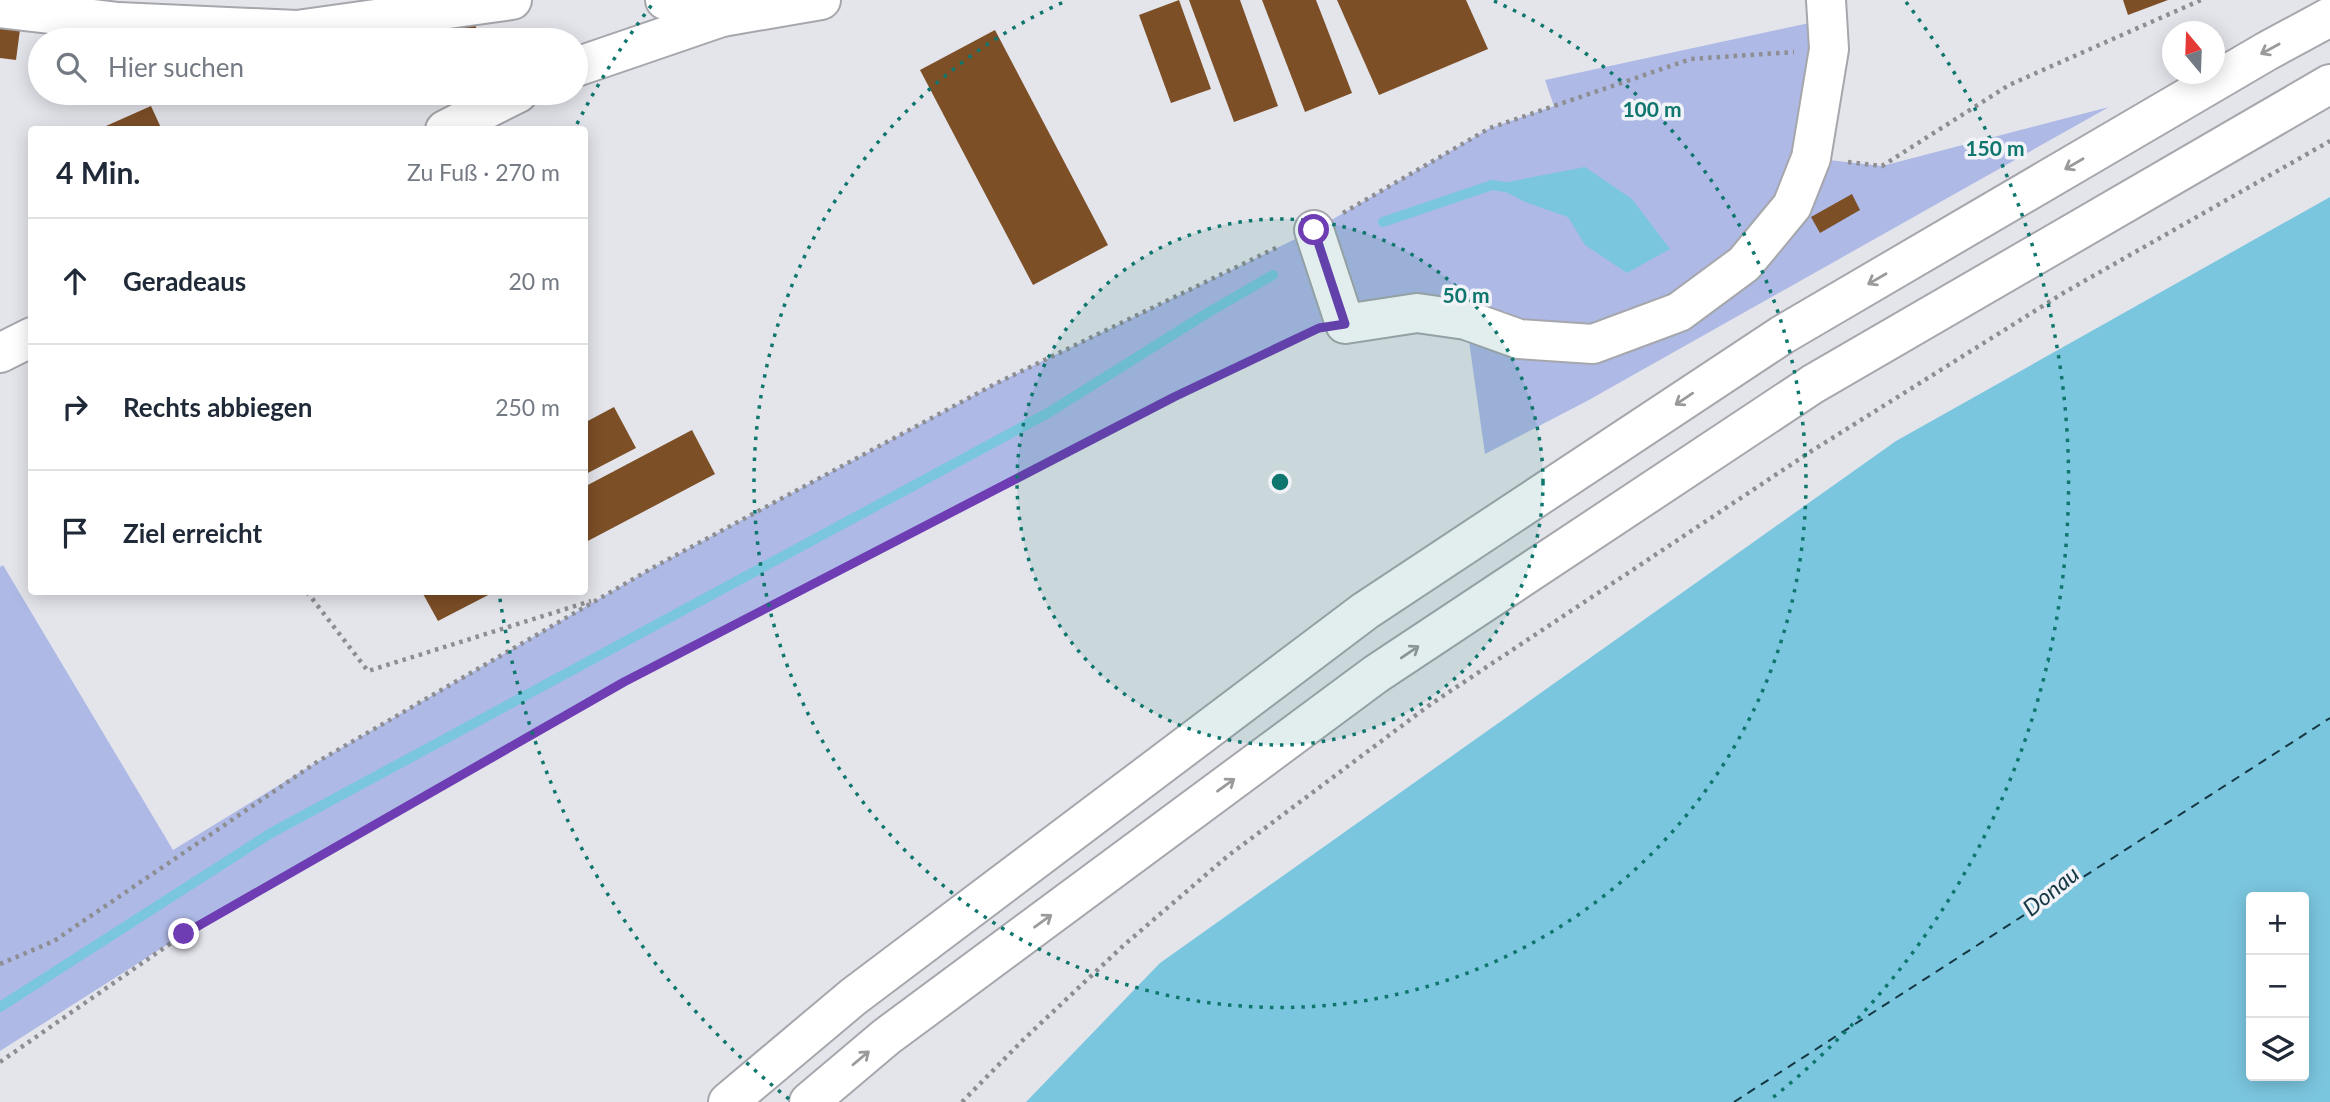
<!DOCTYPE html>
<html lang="de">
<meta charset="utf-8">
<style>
:root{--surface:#fff;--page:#f6f6f7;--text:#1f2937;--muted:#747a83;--line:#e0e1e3}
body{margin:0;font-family:Lato,sans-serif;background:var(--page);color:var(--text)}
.controls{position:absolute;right:21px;bottom:21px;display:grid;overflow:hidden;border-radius:7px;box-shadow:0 4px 18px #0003}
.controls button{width:63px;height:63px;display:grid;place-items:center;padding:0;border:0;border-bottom:2px solid var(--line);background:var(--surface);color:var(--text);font:35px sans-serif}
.compass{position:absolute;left:2162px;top:21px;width:63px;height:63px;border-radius:50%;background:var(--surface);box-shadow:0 4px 18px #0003;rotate:341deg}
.stop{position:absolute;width:21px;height:21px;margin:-16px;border:5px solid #6e3cb3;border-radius:50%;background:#fff}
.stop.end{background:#6e3cb3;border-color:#fff;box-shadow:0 2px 7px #0008}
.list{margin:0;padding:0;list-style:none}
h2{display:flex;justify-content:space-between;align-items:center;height:91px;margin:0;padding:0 28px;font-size:30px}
h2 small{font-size:23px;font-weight:400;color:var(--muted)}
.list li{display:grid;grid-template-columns:46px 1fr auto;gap:21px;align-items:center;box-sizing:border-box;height:126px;padding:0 28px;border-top:2px solid var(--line)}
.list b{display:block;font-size:26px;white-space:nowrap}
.list em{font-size:23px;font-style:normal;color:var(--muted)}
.icon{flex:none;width:38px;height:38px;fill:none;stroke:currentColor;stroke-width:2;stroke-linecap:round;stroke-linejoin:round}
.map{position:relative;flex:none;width:2330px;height:1102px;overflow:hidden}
.search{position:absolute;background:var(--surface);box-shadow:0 4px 18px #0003;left:28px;top:28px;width:560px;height:77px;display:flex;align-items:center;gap:18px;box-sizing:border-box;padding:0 24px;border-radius:38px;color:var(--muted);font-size:26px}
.panel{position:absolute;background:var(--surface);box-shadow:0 4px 18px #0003;left:28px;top:126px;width:560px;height:469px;border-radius:7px}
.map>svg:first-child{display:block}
</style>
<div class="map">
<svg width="2330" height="1102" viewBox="0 0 2330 1102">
<rect width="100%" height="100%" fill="#e4e5eb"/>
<polygon fill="#aeb9e5" points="1828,19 1811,158 1882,166 2109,107 1587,401 1485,454 1466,320 1417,313 1319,328 1174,397 624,682 184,934 0,1051 0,567 3,565 173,850 317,762 654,567 995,384 1314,230 1490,128 1554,106 1545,80"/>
<g fill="#7bc6df" fill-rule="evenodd">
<polygon points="1585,167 1632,199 1670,249 1627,273 1585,245 1568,217 1525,202 1492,185"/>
<path d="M 2330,197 L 2330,1102 L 1026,1102 L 1160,963 L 1896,441 ZM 2251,897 L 2304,897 L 2304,1076 L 2251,1076 Z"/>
</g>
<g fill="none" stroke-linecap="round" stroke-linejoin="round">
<g stroke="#7bc6df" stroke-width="10">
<polyline points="1383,222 1492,185 1505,187"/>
<polyline points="0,1007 271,833 1048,413 1209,312 1273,275"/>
</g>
<polyline stroke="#153843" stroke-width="2" stroke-dasharray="9 7" stroke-linecap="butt" points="1734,1102 2330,718"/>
</g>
<g fill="#7c4f27">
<polygon points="1179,0 1211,89 1171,103 1139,15"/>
<polygon points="1189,0 1240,0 1278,106 1234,122"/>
<polygon points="1262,0 1316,0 1352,93 1305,112"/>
<polygon points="1337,0 1466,0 1488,49 1379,95"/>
<polygon points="2123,0 2168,0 2128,15"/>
<polygon points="0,19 21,22 16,60 0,58"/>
<polygon points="474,22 481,40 431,40"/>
<polygon points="995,30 1108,245 1033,285 920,70"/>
<polygon points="151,106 162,130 97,130"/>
<polygon points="1852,194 1860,210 1820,233 1811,217"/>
<polygon points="614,407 636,448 584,475 584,423"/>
<polygon points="692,430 715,474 584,543 584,487"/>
<polygon points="422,592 494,592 438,621"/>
</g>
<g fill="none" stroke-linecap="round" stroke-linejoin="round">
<g stroke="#a6a7ac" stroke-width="42">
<g id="minor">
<polyline points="665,0 722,17"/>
<polyline points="0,8 118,22 297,30 512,0"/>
<polyline points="576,67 722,17 821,0"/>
<polyline points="445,130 518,93"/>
<polyline points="1314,230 1345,324 1417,313 1466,320 1519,339 1593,344 1679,312 1744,264 1792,206 1811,158 1829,49 1826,0"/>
<polyline points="0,353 32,337"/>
</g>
</g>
<g stroke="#a6a7ac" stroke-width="42">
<g id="major">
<polyline points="728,1102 853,997 1365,611 1782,335 2267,51 2330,17"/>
<polyline points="809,1102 886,1037 1376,674 1813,384 2330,84"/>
</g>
</g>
<g stroke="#8d8e92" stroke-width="4.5" stroke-dasharray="3.5 5" stroke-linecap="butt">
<polyline points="1848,162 1882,166 2009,85 2201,0"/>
<polyline points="1343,213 1490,128 1691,59 1794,52"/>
<polyline points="307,592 368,671 591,601"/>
<polyline points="0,964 54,941 317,762 654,567 995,384 1280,246"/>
<polyline points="0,1062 184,934 624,682 1174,397 1310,333"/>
<polyline points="962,1102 1023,1040 1124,945 1229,855 1431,704 1810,452 2065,292 2330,141"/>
</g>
<use href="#minor" stroke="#fff" stroke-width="38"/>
<use href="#major" stroke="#fff" stroke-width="38"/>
</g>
<defs><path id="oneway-shaft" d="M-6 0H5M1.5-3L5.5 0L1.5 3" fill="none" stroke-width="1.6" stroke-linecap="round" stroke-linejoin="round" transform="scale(1.75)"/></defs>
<g stroke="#9a9a9b">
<use href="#oneway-shaft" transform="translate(2270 49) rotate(151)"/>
<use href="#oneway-shaft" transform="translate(2074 164) rotate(150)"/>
<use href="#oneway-shaft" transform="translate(1877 279) rotate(150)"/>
<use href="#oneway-shaft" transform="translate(1684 399) rotate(146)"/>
<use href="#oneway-shaft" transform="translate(1410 652) rotate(-34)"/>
<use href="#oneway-shaft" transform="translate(1226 785) rotate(-36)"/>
<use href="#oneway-shaft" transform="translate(1043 921) rotate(-36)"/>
<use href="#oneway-shaft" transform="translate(861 1058) rotate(-40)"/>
</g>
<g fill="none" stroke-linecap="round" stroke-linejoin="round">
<polyline stroke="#6e3cb3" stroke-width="9" points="184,934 624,682 1174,397 1319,328 1345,324 1314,230"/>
</g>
<circle cx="1280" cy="482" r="263" fill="#0f766e" fill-opacity=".12"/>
<g fill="none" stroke="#0f766e" stroke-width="3.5" stroke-dasharray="3.5 7">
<circle cx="1280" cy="482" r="263"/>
<path d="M1494 1A526 526 0 1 1 1066 1"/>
<path d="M789 1099A789 789 0 0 1 499 592M577 124A789 789 0 0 1 654 2M1906 2A789 789 0 0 1 1771 1099"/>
</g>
<g text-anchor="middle" stroke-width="7" stroke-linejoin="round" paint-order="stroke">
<g font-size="23" font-style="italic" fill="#153843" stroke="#f1f3f8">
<text transform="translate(2051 891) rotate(-39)" y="8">Donau</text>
</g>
</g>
<circle cx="1280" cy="482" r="10" fill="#0f766e" stroke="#f1f3f8" stroke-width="3.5"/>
<g font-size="21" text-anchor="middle" font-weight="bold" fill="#0f766e" stroke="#f1f3f8" stroke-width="7" stroke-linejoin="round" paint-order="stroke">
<text x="1652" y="117">100 m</text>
<text x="1995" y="156">150 m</text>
<text x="1466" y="303">50 m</text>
</g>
</svg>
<div class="controls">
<button>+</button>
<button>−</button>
<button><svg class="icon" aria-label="layers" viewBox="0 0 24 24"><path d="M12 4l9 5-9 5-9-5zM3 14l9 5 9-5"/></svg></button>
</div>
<svg class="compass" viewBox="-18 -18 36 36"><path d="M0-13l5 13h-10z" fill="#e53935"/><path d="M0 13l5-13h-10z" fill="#747a83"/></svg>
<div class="stop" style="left:1314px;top:230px"></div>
<div class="stop end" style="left:184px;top:934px"></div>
<div class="search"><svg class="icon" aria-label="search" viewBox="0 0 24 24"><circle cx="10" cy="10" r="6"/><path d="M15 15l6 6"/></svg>Hier suchen</div>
<section class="panel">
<h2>4 Min.<small>Zu Fuß · 270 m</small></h2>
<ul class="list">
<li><svg class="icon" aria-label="ahead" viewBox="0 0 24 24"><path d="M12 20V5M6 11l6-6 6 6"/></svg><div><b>Geradeaus</b></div><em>20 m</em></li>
<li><svg class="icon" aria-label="right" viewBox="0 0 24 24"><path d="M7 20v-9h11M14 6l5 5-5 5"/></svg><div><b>Rechts abbiegen</b></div><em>250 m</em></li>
<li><svg class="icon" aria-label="arrive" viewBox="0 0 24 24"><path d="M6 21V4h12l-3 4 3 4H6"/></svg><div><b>Ziel erreicht</b></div></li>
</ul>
</section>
</div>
